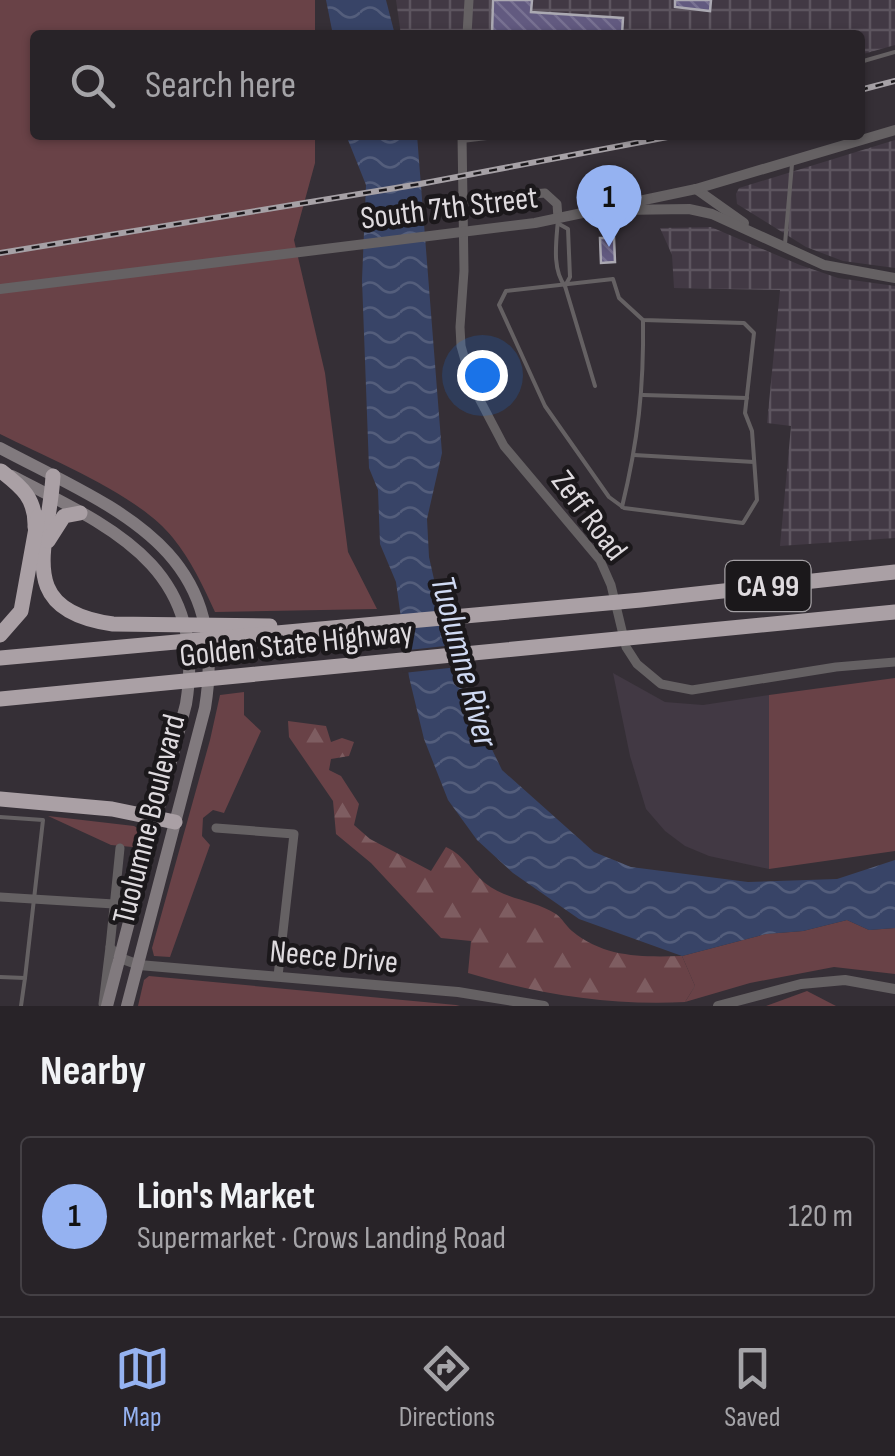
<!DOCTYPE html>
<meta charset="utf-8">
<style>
:root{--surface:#282328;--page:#342f34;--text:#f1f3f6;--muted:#a5a4a8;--line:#444045;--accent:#95b2f1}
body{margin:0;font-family:"Sofia Sans Condensed",sans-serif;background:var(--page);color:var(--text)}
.you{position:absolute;left:482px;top:375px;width:35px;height:35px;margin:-25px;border:8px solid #fff;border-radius:50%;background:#1a73e8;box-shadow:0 0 0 15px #1a73e833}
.badge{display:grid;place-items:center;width:65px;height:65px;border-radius:50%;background:var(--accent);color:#111;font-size:32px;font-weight:700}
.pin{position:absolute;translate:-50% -82px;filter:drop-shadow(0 2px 5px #0008)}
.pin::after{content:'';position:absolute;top:52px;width:35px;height:30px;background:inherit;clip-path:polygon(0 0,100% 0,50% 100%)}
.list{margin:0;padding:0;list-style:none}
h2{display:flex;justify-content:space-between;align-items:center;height:130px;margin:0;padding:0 40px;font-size:42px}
h2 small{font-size:32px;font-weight:400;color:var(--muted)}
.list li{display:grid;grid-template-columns:65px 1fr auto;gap:30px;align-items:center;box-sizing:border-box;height:160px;margin:0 20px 20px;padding:0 20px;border:2px solid var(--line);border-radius:10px}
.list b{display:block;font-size:38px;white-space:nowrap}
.list p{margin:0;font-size:32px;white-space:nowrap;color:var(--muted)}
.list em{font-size:32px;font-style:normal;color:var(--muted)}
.icon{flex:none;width:55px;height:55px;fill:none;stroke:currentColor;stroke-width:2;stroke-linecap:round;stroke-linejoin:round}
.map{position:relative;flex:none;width:895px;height:1006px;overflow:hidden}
.search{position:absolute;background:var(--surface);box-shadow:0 2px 8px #0004;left:30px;right:30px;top:30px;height:110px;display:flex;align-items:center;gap:25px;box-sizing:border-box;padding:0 35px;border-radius:10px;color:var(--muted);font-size:38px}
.sheet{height:310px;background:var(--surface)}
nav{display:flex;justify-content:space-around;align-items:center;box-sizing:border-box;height:140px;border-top:2px solid var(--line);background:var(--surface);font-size:28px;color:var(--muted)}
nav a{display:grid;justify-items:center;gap:5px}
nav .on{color:var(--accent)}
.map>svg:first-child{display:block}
</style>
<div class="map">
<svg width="895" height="1006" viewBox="0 0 895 1006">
<defs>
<pattern id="industrial-grid" width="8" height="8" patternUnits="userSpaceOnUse" patternTransform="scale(2.5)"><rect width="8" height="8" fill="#423944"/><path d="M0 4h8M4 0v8" fill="none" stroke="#5d555f"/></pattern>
<pattern id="forest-firs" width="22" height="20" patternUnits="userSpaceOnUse" patternTransform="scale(2.5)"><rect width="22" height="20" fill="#694247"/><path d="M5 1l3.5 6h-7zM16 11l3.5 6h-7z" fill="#7e5d61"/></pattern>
<pattern id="water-waves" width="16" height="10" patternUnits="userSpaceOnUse" patternTransform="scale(2.5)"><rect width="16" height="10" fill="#384467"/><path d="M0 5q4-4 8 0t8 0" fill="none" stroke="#545e7c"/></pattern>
<pattern id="building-back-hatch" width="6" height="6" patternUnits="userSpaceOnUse" patternTransform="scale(2.5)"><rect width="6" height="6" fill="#625a80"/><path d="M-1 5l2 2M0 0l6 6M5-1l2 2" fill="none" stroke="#787192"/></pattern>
</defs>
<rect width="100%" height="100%" fill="#352f36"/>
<polygon fill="#423944" points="613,673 665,702 703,705 769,695 769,869 709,856 685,846 665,831 646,809 630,756"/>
<g fill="url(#industrial-grid)">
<polygon points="396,0 895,0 895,45 860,55 860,35 401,35"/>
<polygon points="895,140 895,268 843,261 806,247 737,204 736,194 739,188"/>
<polygon points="711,227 800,265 838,278 895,286 895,538 780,546 791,426 767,423 780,290 674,288 672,255 660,228"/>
</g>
<g fill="#694247">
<path d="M 0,0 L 315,0 L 315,35 L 35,35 L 35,135 L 315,135 L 315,163 L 294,240 L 325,373 L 348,552 L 377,609 L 215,612 C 203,586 191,560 173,538 C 138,494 51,460 0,434 Z"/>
<polygon points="895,678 895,851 769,869 769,695"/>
<polygon points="244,692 244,715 261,731 224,813 213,810 203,818 202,836 210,845 170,957 154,956 152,948 210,740 220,695"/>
<polygon points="48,816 134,826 144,832 143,848 111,845"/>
<polygon points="847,920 869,930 895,928 895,974 834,967 750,983 685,1002 695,986 682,956 766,934 803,931"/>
<polygon points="149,976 456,1005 460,1006 138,1006 144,980"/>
<polygon points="807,991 836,1006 766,1006"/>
</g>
<path fill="url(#forest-firs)" d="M 288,721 L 326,726 L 331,742 L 342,738 L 354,742 L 349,756 L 331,759 L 329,770 L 341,776 L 359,804 L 354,825 L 370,839 L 431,871 L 446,847 C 465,856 470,870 485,883 C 506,900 534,900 556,914 C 562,918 566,926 572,931 C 605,958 642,957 682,956 L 695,986 L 685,1002 C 611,1006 538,994 468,973 L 471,941 L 441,938 L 371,863 L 336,834 L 333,801 L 289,737 Z"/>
<g fill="url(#water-waves)">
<polygon points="326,0 386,0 395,35 333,35"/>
<polygon points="346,135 417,135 442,453 427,519 429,557 455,673 502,770 594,852 631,867 748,882 837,879 895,860 895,928 869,930 847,920 803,931 766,934 682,956 579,919 513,873 477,840 448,800 424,739 409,677 396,582 380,544 378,490 369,468 362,280 366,185"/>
</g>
<polygon fill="#352f36" points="454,645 458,667 403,673 400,651"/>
<g fill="url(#building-back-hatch)" stroke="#aba9b2" stroke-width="2.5">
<polygon points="493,0 532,0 531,12 623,18 622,35 492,35"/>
<polygon points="675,0 711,0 710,11 675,7"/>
<polygon points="600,238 614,238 615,262 601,263"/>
</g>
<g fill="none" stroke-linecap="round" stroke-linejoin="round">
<g stroke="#656163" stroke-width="4">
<polyline points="860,62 895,52"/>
<polyline points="462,141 513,135"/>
<path d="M 558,218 C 557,238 551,268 565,286 L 595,386"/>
<polyline points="559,224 568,229 570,277 565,286"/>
<polyline points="785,244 792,164"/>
<polygon points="613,279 619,298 643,320 744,323 754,333 745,413 752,431 757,500 743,523 624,508 609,497 545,406 499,305 506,291"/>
<polyline points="643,395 747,398"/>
<polyline points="634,455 754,462"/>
<path d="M 622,507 C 638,441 644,388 643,320"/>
<polyline points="0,817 43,820 25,978"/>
<polyline points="0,977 25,978 21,1006"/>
</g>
<g stroke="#656163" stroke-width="9">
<polyline points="467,35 469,0"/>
<polyline points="462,135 464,271 460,327 461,346 472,385 504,446 600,560 611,585 626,647 637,664 661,684 692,690 836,667 895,662"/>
<polyline points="462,200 545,193 557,204 558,218"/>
<polyline points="216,828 294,834 278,976"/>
<polyline points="0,897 114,904 137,888"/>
<polyline points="120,958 110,947 120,848"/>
<polyline points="103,1004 110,947"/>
</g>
<g stroke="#656163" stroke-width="10">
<polyline points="696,189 744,223"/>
<polyline points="619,210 689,209 712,214 824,265 895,278"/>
<polyline points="0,289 535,223 696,189 895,130"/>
<polyline points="120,958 139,965 458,992 544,1006"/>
<polyline points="718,1006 801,984 845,980 895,989"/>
</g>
<g stroke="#817a7e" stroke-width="12">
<path d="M 0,448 C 117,510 231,548 205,708 L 127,1006"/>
<path d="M 12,476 C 115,529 208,568 186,704 L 107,1006"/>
</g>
<g stroke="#aaa0a5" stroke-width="15">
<path d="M 1,471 C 22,487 36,499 35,527"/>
<path d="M 53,476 C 49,546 12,610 113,624 L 270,626"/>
<polyline points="48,541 64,516 80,513"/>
<polyline points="0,635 21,611 38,517"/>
<polyline points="0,658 641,600 895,572"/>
<polyline points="0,699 895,612"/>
<polyline points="0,799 112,809 175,822"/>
</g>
<g stroke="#a6a1a6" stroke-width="6">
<g id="rail">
<polyline points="860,90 895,81"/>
<polyline points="0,253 420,184 678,135"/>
</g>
</g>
<use href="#rail" stroke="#1b181b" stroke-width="2.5" stroke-dasharray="8" stroke-linecap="butt"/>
</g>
<g text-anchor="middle" stroke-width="9" stroke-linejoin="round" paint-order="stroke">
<rect fill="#1b181b" stroke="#a4a0a4" stroke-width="2.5" x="725.5" y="561" width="85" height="50" rx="8"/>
<g font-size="30" font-weight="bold" fill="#dfdbdf">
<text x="768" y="596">CA 99</text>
</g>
<g font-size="32" fill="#dfdbdf" stroke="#1b181b">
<text transform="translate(449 207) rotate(-7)" y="11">South 7th Street</text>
<text transform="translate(590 515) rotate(53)" y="11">Zeff Road</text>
<text transform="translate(296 643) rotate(-6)" y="11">Golden State Highway</text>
<text transform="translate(148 819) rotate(-76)" y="11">Tuolumne Boulevard</text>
<text transform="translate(334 956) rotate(5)" y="11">Neece Drive</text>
</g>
<g font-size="35" font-style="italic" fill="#d0daf3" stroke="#1b181b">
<text transform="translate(465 661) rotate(75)" y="12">Tuolumne River</text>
</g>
</g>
</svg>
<div class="you"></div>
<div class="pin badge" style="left:609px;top:247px">1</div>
<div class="search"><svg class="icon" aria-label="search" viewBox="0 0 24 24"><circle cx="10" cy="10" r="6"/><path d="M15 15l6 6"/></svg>Search here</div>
</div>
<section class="sheet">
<h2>Nearby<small></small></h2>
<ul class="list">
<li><span class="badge">1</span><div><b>Lion's Market</b><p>Supermarket · Crows Landing Road</p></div><em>120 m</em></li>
</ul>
</section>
<nav>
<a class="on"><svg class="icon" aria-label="map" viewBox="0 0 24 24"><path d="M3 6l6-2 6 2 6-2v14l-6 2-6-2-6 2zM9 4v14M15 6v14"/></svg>Map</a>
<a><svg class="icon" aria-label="directions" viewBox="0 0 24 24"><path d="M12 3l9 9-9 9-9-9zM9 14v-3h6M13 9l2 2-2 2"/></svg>Directions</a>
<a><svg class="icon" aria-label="saved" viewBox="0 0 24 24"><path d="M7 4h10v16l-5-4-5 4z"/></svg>Saved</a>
</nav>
